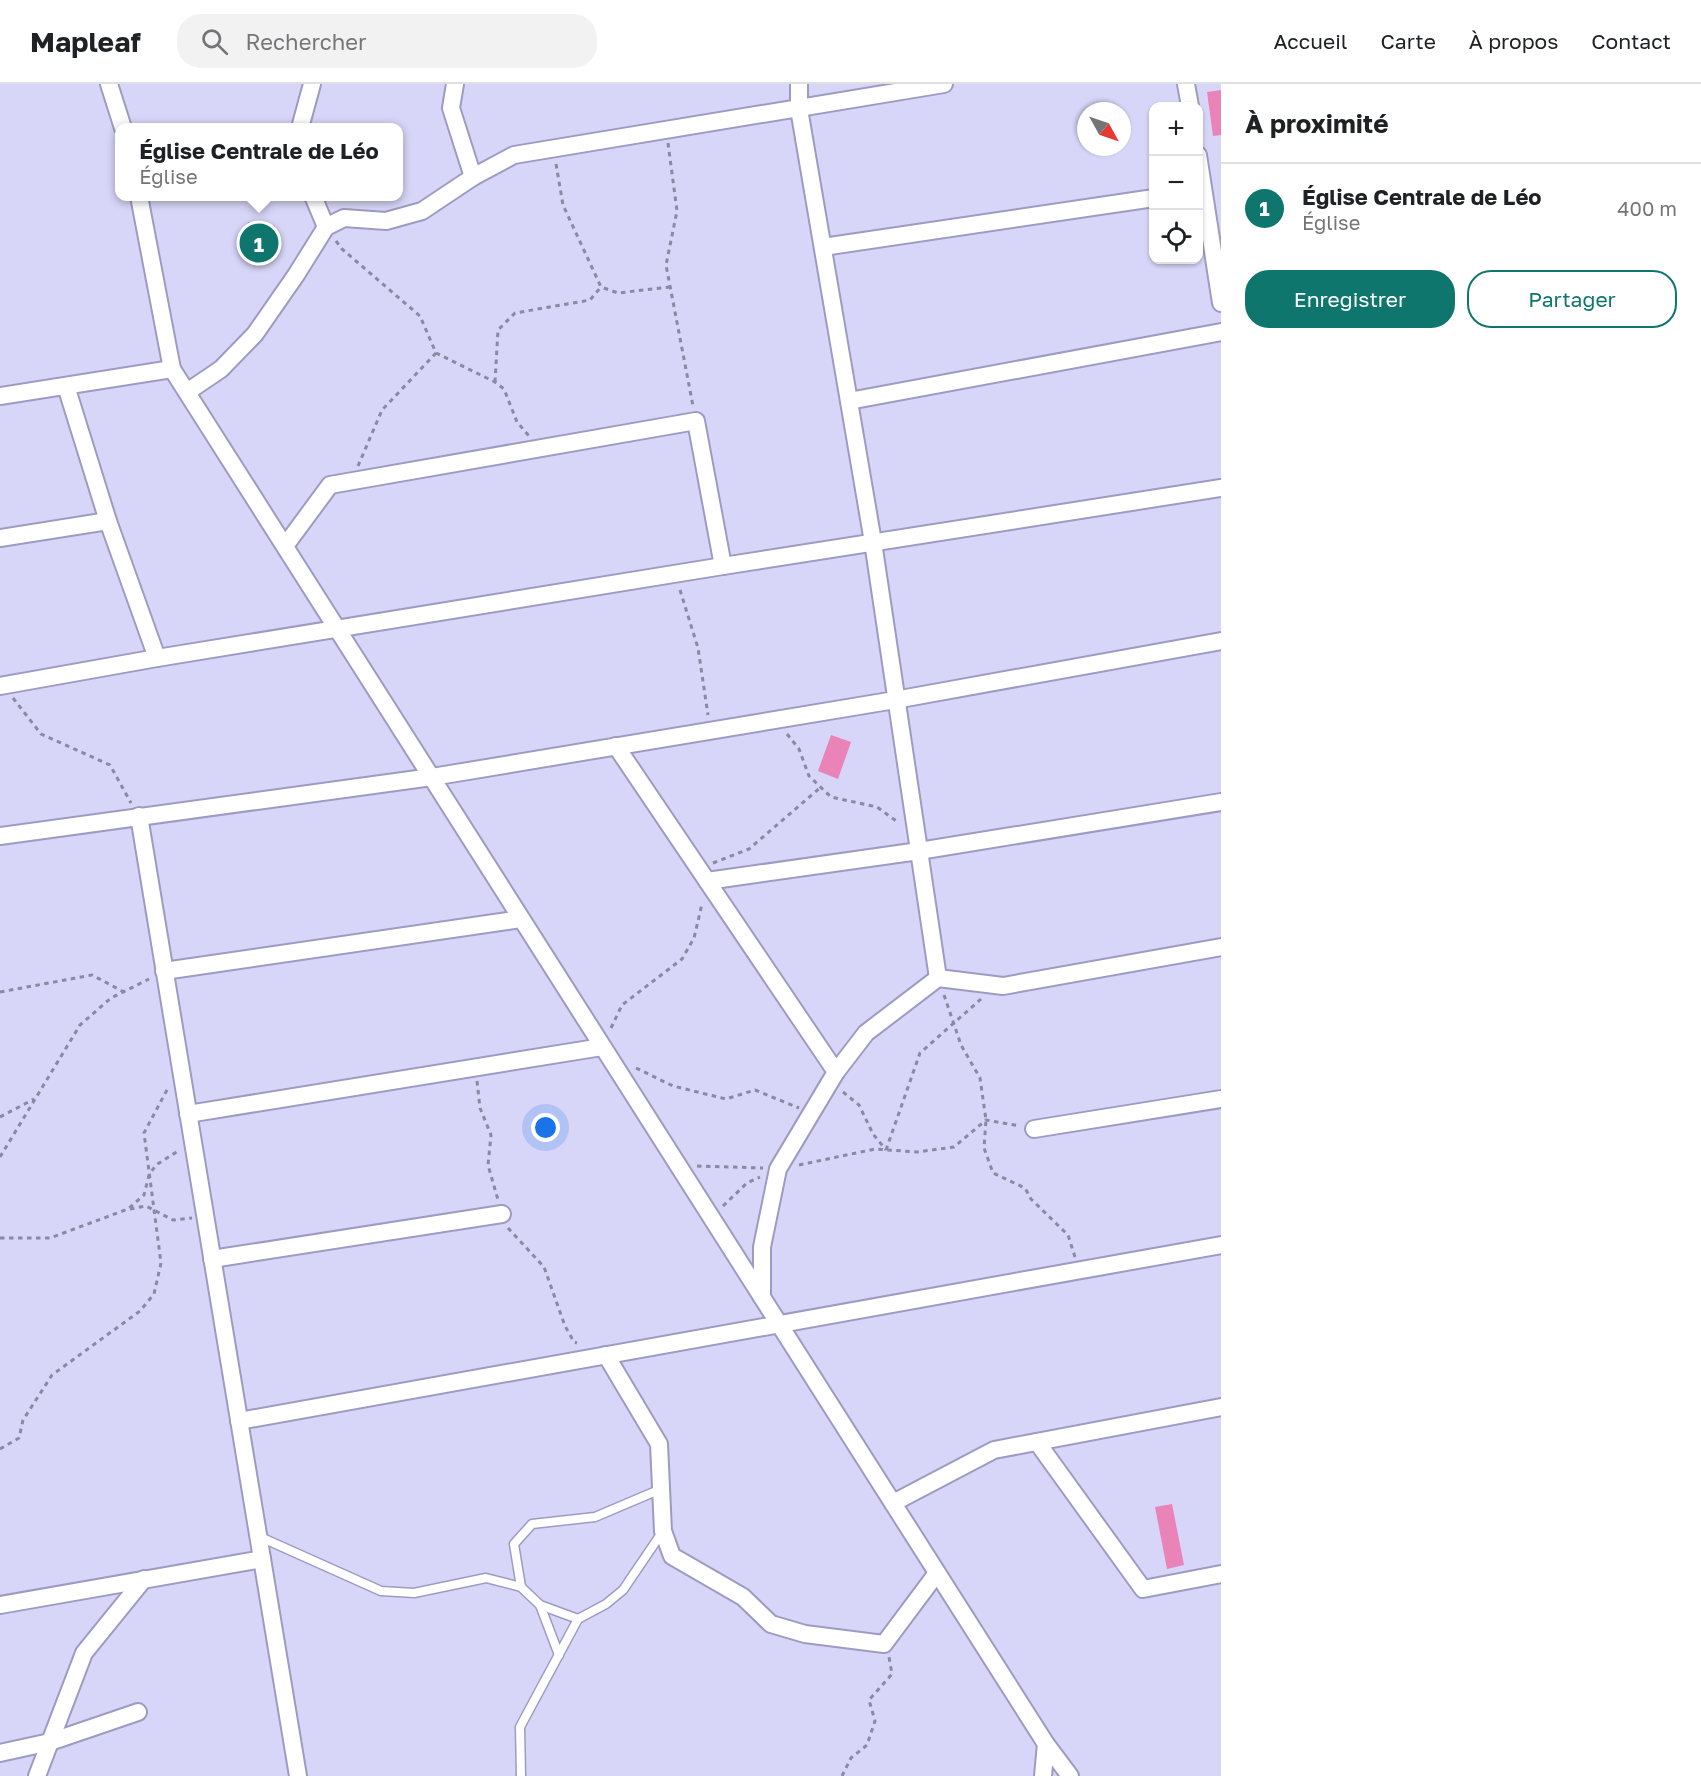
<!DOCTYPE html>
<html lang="fr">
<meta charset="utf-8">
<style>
:root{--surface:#fff;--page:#f2f2f2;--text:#202124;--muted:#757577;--line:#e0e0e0;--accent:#0f766e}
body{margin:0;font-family:"Golos Text",sans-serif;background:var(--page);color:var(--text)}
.controls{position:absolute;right:18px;top:18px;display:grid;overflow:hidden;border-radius:12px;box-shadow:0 2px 4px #0004}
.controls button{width:54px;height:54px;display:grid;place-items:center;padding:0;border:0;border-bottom:2px solid var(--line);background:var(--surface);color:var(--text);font:30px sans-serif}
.compass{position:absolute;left:1077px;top:18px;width:54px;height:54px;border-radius:50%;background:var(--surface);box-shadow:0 2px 4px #0004;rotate:130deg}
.you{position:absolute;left:546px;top:1044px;width:21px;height:21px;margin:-15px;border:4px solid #fff;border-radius:50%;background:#1a73e8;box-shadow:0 0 0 9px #1a73e833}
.badge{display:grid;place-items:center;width:39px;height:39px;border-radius:50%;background:var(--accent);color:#fff;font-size:20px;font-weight:700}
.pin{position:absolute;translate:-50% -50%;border:3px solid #fff;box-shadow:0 2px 6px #0006}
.popup{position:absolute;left:115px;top:39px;width:288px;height:78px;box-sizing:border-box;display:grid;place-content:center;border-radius:12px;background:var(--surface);filter:drop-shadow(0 2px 4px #0005);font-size:20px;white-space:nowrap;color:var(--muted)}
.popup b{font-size:22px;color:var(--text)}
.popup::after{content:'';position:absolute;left:50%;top:100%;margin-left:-12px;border:12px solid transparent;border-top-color:var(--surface)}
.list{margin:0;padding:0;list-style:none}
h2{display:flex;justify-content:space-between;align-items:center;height:78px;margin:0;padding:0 24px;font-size:26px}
h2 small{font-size:20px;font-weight:400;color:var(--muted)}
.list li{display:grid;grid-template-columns:39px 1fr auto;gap:18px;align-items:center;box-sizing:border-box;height:90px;padding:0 24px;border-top:2px solid var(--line)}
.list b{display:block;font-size:22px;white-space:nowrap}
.list p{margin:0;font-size:20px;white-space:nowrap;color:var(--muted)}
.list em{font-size:20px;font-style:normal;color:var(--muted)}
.actions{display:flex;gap:12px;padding:18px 24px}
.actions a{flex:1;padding:14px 0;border:2px solid var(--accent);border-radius:24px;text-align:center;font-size:21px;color:var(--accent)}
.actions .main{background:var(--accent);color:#fff}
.icon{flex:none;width:33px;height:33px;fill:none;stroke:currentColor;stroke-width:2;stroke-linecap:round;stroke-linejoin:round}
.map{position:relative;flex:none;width:1221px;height:1692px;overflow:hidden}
header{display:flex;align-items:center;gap:36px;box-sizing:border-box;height:84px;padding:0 30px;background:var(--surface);border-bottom:2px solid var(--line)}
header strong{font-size:28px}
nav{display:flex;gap:33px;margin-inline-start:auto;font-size:21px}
.search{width:420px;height:54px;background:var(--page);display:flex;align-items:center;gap:15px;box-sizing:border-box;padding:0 21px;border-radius:24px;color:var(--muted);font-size:22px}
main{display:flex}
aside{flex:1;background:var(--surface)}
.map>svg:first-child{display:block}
</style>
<header>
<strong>Mapleaf</strong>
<div class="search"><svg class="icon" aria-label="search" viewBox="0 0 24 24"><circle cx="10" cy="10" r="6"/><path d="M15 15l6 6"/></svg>Rechercher</div>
<nav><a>Accueil</a><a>Carte</a><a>À propos</a><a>Contact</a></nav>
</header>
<main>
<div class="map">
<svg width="1221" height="1692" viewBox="0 0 1221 1692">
<rect width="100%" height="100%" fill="#d8d6f8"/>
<g fill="#e983b8">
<polygon points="1221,6 1221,51 1213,52 1207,8"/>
<polygon points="248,138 275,142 270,179 243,175"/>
<polygon points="831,651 851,658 838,695 818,687"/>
<polygon points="1172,1420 1184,1481 1167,1485 1155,1423"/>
</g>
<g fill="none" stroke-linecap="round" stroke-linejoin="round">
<g stroke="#9e9bc3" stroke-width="11">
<g id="service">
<polyline points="258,1452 381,1507 414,1509 486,1494 521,1503 540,1521 559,1571"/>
<polyline points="521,1503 514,1460 532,1440 595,1433 661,1405"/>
<polyline points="540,1521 578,1535"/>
<polyline points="521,1692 520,1643 578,1535 606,1520 623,1506 663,1447"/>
</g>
</g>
<g stroke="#9e9bc3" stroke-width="20">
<g id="minor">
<polyline points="109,0 123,44"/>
<polyline points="455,0 451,24 473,93"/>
<polyline points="799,0 799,25 873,458 938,894"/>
<polyline points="1186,0 1190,22"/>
<polyline points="300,44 312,0"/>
<polyline points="1198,71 1221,219"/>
<polyline points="139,112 172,285 1046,1660 1070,1692"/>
<polyline points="313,112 326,143"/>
<polyline points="823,163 1154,114"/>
<polyline points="66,302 108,437 157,574"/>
<polyline points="187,308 221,285 255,250 296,191 326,143 344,134 386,137 422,127 473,93 514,71 944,0"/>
<polyline points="0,312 172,285"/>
<polyline points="849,317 1221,248"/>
<polyline points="0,454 108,437"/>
<polyline points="285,462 330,401 696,337 723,482"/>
<polyline points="0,602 157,574 723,482 1221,404"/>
<polyline points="616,662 836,988"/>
<polyline points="139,732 298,1692"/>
<polyline points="0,752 432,693 895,616 1221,557"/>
<polyline points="707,797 919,767 1221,718"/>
<polyline points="164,887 521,835"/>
<polyline points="188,1030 602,963"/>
<polyline points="1034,1045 1221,1015"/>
<polyline points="212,1175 502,1130"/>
<polyline points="762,1213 762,1163 778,1085 836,988 866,949 938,894 1003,902 1221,863"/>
<polyline points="606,1271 659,1360 663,1447 672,1472 743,1513 771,1540 805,1550 884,1560 937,1489"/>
<polyline points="239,1337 1221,1161"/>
<polyline points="1037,1358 1143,1505 1221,1490"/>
<polyline points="893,1419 994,1366 1221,1323"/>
<polyline points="0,1521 262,1475"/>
<polyline points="0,1669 50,1658 138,1628"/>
<polyline points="37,1692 84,1569 144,1495"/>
<polyline points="1043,1692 1046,1660"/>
</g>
</g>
<g stroke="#8a88a3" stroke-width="3" stroke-dasharray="4.5 4.5" stroke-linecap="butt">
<polyline points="668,59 677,127 666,181 693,322"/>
<polyline points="556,80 563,121 601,203 618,209 670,203"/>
<polyline points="336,157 342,165 420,232 436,269 495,298 504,305 517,338 529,352"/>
<polyline points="495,298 498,246 515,229 590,216 601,203"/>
<polyline points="358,382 382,326 436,269"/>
<polyline points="680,506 698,564 708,631"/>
<polyline points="13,614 41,650 110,681 131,719"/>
<polyline points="787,650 799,665 809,692 831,713 877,723 899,739"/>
<polyline points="713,779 749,765 821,703"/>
<polyline points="0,908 92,891 124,908"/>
<polyline points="944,911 961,961 980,994 986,1036 984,1064 993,1089 1025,1104 1031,1115 1068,1151 1075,1173"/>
<polyline points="611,944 622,921 682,875 694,854 702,820"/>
<polyline points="636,984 673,1002 726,1015 755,1006 799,1024"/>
<polyline points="477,997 480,1024 491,1051 488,1081 498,1116"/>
<polyline points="843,1008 859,1021 873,1050 886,1066"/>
<polyline points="0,1033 34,1015"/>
<polyline points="886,1066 920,969 981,915"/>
<polyline points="0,1073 80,941 111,914 149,895"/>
<polyline points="799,1081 875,1065 917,1068 954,1063 986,1036 1020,1042"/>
<polyline points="697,1082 763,1084"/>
<polyline points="723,1122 747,1099 760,1093"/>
<polyline points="130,1125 146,1122 173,1136 192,1134"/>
<polyline points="508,1144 544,1183 565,1242 574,1258 577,1259"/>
<polyline points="0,1154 50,1154 128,1125 144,1111 149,1091 156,1081 178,1067"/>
<polyline points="0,1365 19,1354 23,1336 52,1291 140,1227 154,1210 161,1179 144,1049 168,1004"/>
<polyline points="842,1692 851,1674 867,1661 875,1637 869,1616 892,1590 889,1573"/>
</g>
<use href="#service" stroke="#fff" stroke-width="8"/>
<use href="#minor" stroke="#fff" stroke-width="16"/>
</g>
</svg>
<div class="controls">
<button>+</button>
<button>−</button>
<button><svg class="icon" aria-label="locate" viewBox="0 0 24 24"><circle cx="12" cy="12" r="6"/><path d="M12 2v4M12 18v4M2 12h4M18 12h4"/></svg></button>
</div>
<svg class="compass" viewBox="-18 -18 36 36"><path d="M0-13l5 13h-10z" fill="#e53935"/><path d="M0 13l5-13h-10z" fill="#757577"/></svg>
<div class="you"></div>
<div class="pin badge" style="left:259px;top:159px">1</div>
<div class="popup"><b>Église Centrale de Léo</b>Église</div>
</div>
<aside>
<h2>À proximité<small></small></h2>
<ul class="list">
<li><span class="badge">1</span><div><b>Église Centrale de Léo</b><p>Église</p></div><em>400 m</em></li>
</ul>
<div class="actions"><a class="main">Enregistrer</a><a>Partager</a></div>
</aside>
</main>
